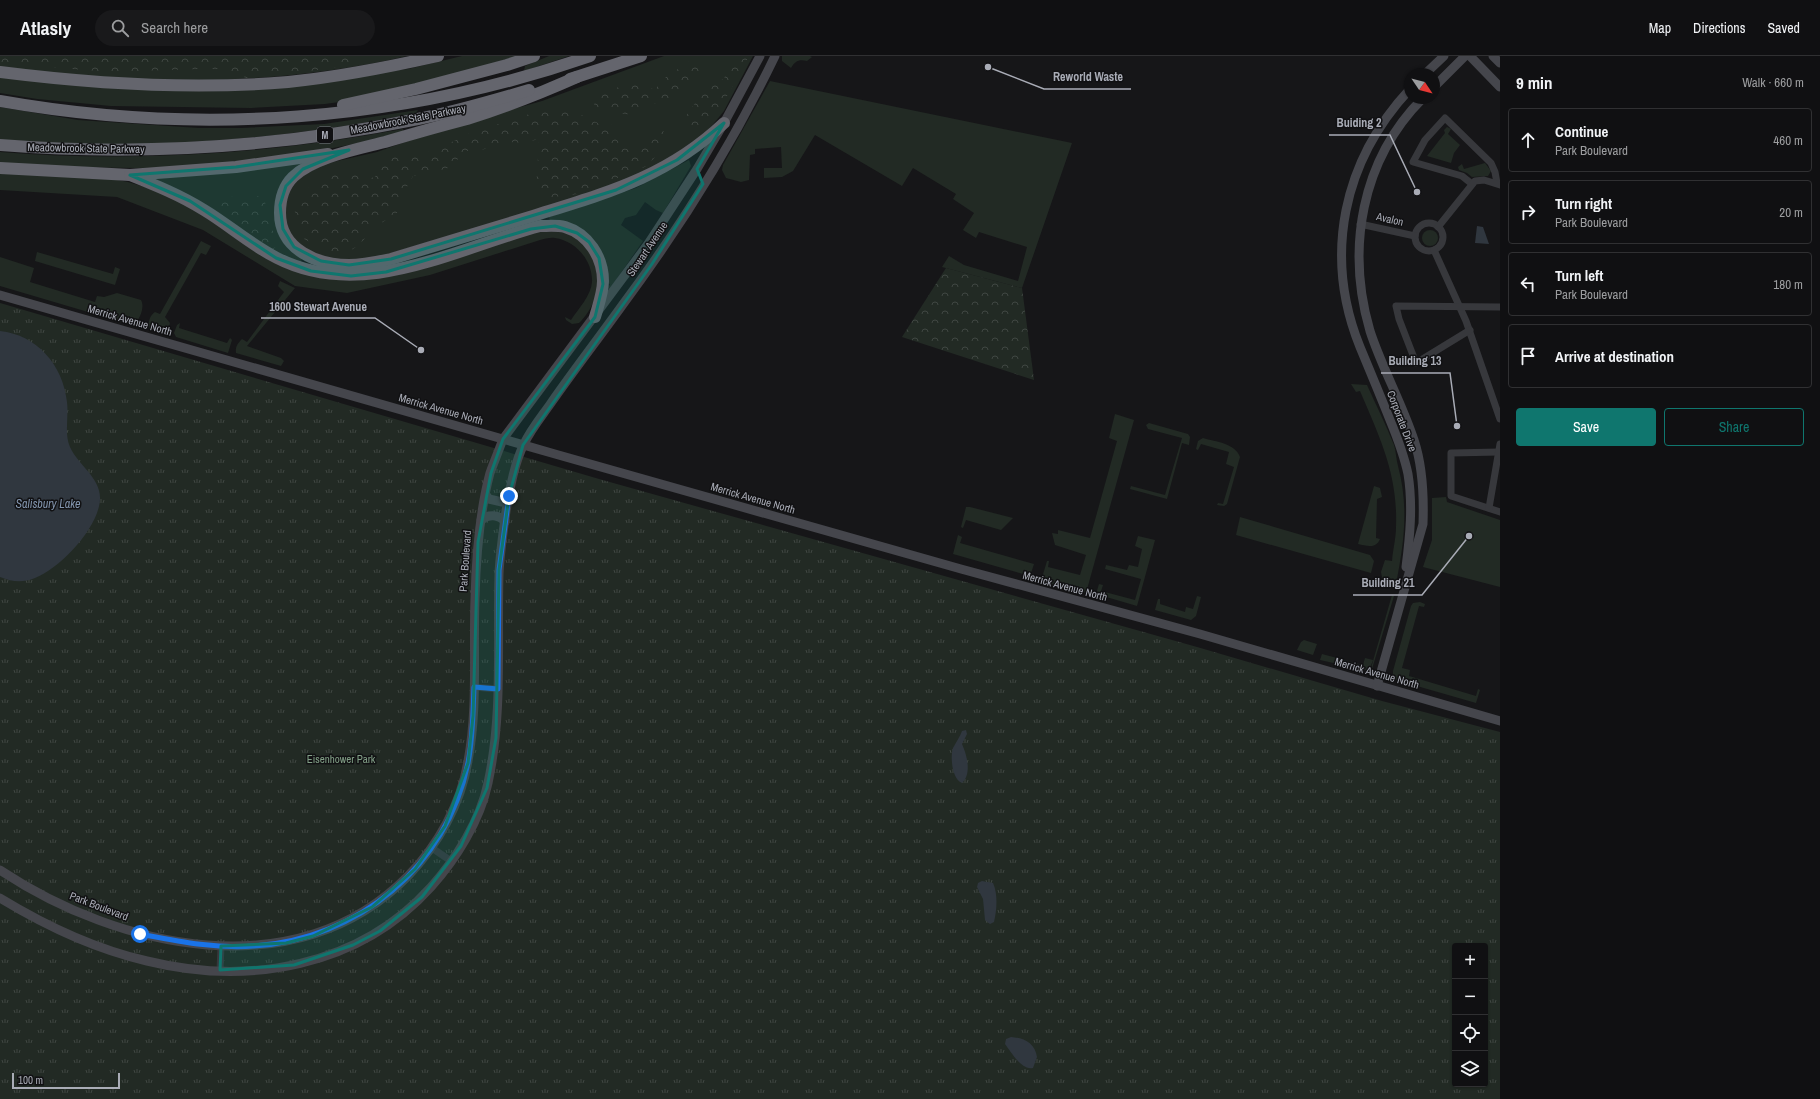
<!DOCTYPE html>
<meta charset="utf-8">
<style>
:root{--surface:#101012;--page:#19191b;--text:#f1f3f6;--muted:#9c9d9f;--line:#303032;--accent:#0f766e}
body{margin:0;font-family:"Archivo Narrow",sans-serif;background:var(--page);color:var(--text)}
.controls{position:absolute;right:12px;bottom:12px;display:grid;overflow:hidden;border-radius:4px;box-shadow:0 1px 3px #0004}
.controls button{width:36px;height:36px;display:grid;place-items:center;padding:0;border:0;border-bottom:1px solid var(--line);background:var(--surface);color:var(--text);font:20px sans-serif}
.compass{position:absolute;left:1404px;top:12px;width:36px;height:36px;border-radius:50%;background:var(--surface);box-shadow:0 1px 3px #0004;rotate:125deg}
.scale{position:absolute;left:12px;bottom:10px;width:108px;box-sizing:border-box;padding-left:4px;border:2px solid #a9acb6;border-top:0;font-size:11px;line-height:14px;white-space:nowrap;color:#a9acb6;-webkit-text-stroke:3px #111113;paint-order:stroke}
.stop{position:absolute;width:12px;height:12px;margin:-9px;border:3px solid #1a73e8;border-radius:50%;background:#fff}
.stop.end{background:#1a73e8;border-color:#fff;box-shadow:0 1px 4px #0008}
.list{margin:0;padding:0;list-style:none}
h2{display:flex;justify-content:space-between;align-items:center;height:52px;margin:0;padding:0 16px;font-size:17px}
h2 small{font-size:13px;font-weight:400;color:var(--muted)}
.list li{display:grid;grid-template-columns:26px 1fr auto;gap:12px;align-items:center;box-sizing:border-box;height:64px;margin:0 8px 8px;padding:0 8px;border:1px solid var(--line);border-radius:4px}
.list b{display:block;font-size:15px;white-space:nowrap}
.list p{margin:0;font-size:13px;white-space:nowrap;color:var(--muted)}
.list em{font-size:13px;font-style:normal;color:var(--muted)}
.actions{display:flex;gap:8px;padding:12px 16px}
.actions a{flex:1;padding:9px 0;border:1px solid var(--accent);border-radius:4px;text-align:center;font-size:14px;color:var(--accent)}
.actions .main{background:var(--accent);color:#fff}
.icon{flex:none;width:22px;height:22px;fill:none;stroke:currentColor;stroke-width:2;stroke-linecap:round;stroke-linejoin:round}
.map{position:relative;flex:none;width:1500px;height:1043px;overflow:hidden}
header{display:flex;align-items:center;gap:24px;box-sizing:border-box;height:56px;padding:0 20px;background:var(--surface);border-bottom:1px solid var(--line)}
header strong{font-size:19px}
nav{display:flex;gap:22px;margin-inline-start:auto;font-size:14px}
.search{width:280px;height:36px;background:var(--page);display:flex;align-items:center;gap:10px;box-sizing:border-box;padding:0 14px;border-radius:22px;color:var(--muted);font-size:15px}
main{display:flex}
aside{flex:1;background:var(--surface)}
.map>svg:first-child{display:block}
</style>
<header>
<strong>Atlasly</strong>
<div class="search"><svg class="icon" aria-label="search" viewBox="0 0 24 24"><circle cx="10" cy="10" r="6"/><path d="M15 15l6 6"/></svg>Search here</div>
<nav><a>Map</a><a>Directions</a><a>Saved</a></nav>
</header>
<main>
<div class="map">
<svg width="1500" height="1043" viewBox="0 0 1500 1043">
<defs>
<pattern id="forest-crowns" width="20" height="18" patternUnits="userSpaceOnUse"><rect width="20" height="18" fill="#222a24"/><path d="M2 6a3 3 0 1 1 6 0M12 15a3 3 0 1 1 6 0" fill="none" stroke="#3f4642"/></pattern>
<pattern id="park-tufts" width="24" height="20" patternUnits="userSpaceOnUse"><rect width="24" height="20" fill="#222a24"/><path d="M3 7l-1-3M5 7V3M7 7l1-3M15 17l-1-3M17 17v-4M19 17l1-3" fill="none" stroke="#3f4642"/></pattern>
</defs>
<rect width="100%" height="100%" fill="#161618"/>
<g fill="#222a24">
<path d="M 0,0 L 407,0 C 351,13 292,21 235,23 L 234,24 L 148,24 L 78,20 L 0,12 Z"/>
<polygon points="462,0 519,0 375,41 325,48 251,52 111,50 37,43 0,37 0,21 192,35 408,13"/>
<polygon points="549,0 569,0 524,15 525,10"/>
<polygon points="664,0 753,0 724,55 702,82 666,108 603,134 371,203 338,205 318,200 301,190 288,174 284,156 288,138 299,122 324,108 377,96 439,74 542,45"/>
<path d="M 782,0 L 810,0 L 812,1 L 807,5 C 799,3 795,5 791,12 L 782,5 Z"/>
<polygon points="770,25 1072,87 1022,232 942,211 949,200 964,209 1018,225 1027,191 979,176 976,182 963,174 974,157 953,143 956,138 913,112 902,130 815,79 793,115 782,121 764,122 764,112 782,112 781,91 755,93 755,98 750,99 749,124 741,126 726,122 722,114 723,109"/>
<path d="M 0,51 L 78,64 L 199,72 L 241,72 L 324,68 L 418,54 L 416,57 C 314,78 210,88 106,89 C 71,89 35,85 0,84 Z"/>
<polygon points="1447,71 1451,73 1448,78 1460,89 1454,97 1451,107 1427,100 1445,77 1444,74"/>
<path d="M 403,73 L 404,77 C 331,94 257,107 182,111 C 121,114 61,110 0,107 L 0,96 C 135,107 270,98 403,73 Z"/>
<polygon points="689,104 691,110 663,157 656,154 645,146 636,159 625,162 621,169 643,185 609,234 608,232 610,228 607,227 602,196 550,165 549,161 636,132"/>
<polygon points="304,106 275,158 302,203 300,208 278,198 152,123"/>
<polygon points="1485,107 1491,115 1488,120 1472,121 1467,117 1459,114 1458,111 1462,108 1464,113"/>
<path d="M 0,116 L 98,120 L 128,126 L 158,135 L 183,147 L 266,200 L 334,223 L 358,224 L 383,221 L 539,175 C 549,174 559,173 569,177 C 585,183 598,203 599,221 C 600,236 590,257 579,267 L 572,268 L 566,264 L 565,261 L 571,264 C 578,253 591,240 592,226 C 593,205 576,185 555,182 C 551,181 544,183 540,184 L 430,219 L 347,237 L 295,230 L 203,174 L 117,141 L 0,134 Z"/>
<circle cx="1430" cy="182" r="8"/>
<path d="M 201,185 L 211,190 L 206,199 L 201,197 L 165,261 L 170,267 L 168,275 L 162,277 L 149,274 C 148,267 149,260 155,256 L 160,258 Z"/>
<polygon points="37,196 113,218 115,211 120,213 115,229 35,205"/>
<path d="M 0,201 L 34,212 L 30,226 L 95,246 L 97,240 L 104,241 L 117,237 L 141,244 C 145,251 140,265 132,269 L 0,230 Z"/>
<path d="M 280,225 L 295,232 L 247,290 L 281,302 L 284,305 L 281,310 L 236,297 C 235,291 238,287 242,283 L 247,286 L 284,236 L 278,230 Z"/>
<polygon points="180,267 179,272 227,287 230,282 232,284 228,297 176,281 174,277 177,269"/>
<path d="M 1351,328 L 1367,329 C 1376,349 1386,369 1394,389 C 1396,395 1396,403 1398,410 C 1409,451 1404,487 1396,528 L 1387,528 L 1383,526 L 1381,516 L 1385,504 L 1392,505 C 1393,493 1396,482 1396,471 C 1398,418 1380,382 1360,335 L 1356,336 Z"/>
<polygon points="1115,358 1134,364 1086,537 1041,525 1047,505 1049,505 1048,511 1080,519 1086,499 1055,489 1052,477 1058,478 1058,474 1090,482 1117,385 1109,382"/>
<polygon points="1149,367 1188,378 1190,381 1189,389 1182,387 1167,443 1130,433 1131,430 1165,439 1182,382 1148,373 1146,369"/>
<path d="M 1203,382 C 1216,386 1235,387 1240,401 L 1227,448 L 1224,450 L 1217,449 L 1218,447 L 1223,448 L 1234,411 L 1226,408 L 1229,396 L 1201,388 L 1198,394 L 1196,393 L 1198,385 Z"/>
<path d="M 1374,430 L 1380,432 L 1382,441 L 1377,443 L 1376,482 L 1380,483 C 1376,493 1367,490 1358,488 Z"/>
<polygon points="1446,441 1447,446 1500,464 1500,531 1423,511 1432,484 1432,442"/>
<polygon points="966,451 970,451 1013,462 1001,474 966,464 963,472 961,471"/>
<polygon points="1240,461 1370,499 1374,505 1371,517 1236,479"/>
<polygon points="958,479 962,481 960,487 1034,508 1030,520 953,498"/>
<polygon points="1138,480 1155,484 1137,550 1096,538 1099,528 1103,529 1101,535 1135,544 1141,523 1105,513 1106,509 1127,514 1129,509 1138,511 1142,493 1135,490"/>
<polygon points="1392,539 1394,540 1372,613 1369,615 1320,604 1322,598 1363,609 1365,602 1373,604 1370,612 1371,612"/>
<polygon points="1197,540 1201,541 1196,560 1191,564 1155,554 1158,543 1160,543 1160,548 1185,556 1186,551 1193,553"/>
<polygon points="1420,546 1425,548 1424,551 1419,550 1402,612 1410,614 1409,620 1476,640 1478,633 1480,634 1476,647 1396,624 1393,620 1393,615 1411,550 1413,547"/>
<polygon points="1304,584 1317,588 1313,599 1297,594 1301,586"/>
</g>
<g fill="url(#forest-crowns)">
<polygon points="0,0 175,0 179,4 183,0 349,0 352,4 350,9 304,16 246,22 226,13 198,13 109,16 0,7"/>
<path d="M 731,0 L 749,0 L 714,64 L 706,70 L 685,73 L 679,70 C 692,53 703,30 724,23 Z"/>
<path d="M 690,5 L 700,11 L 700,17 L 692,30 L 684,36 L 674,37 L 667,45 L 652,48 L 636,59 L 605,56 L 594,51 L 595,39 C 607,35 630,26 642,28 C 646,29 651,32 654,34 L 666,21 Z"/>
<polygon points="567,52 598,67 612,69 620,91 634,95 663,75 671,83 647,110 578,138 546,142 536,135 539,83 523,87 509,86 481,94 467,95 448,112 424,119 413,120 403,138 397,157 375,171 359,189 339,202 304,183 293,150 305,134 340,114 374,122 389,102 434,95 470,77 539,55"/>
<path d="M 220,140 L 234,141 L 244,144 L 258,140 L 265,146 L 271,171 L 279,188 L 272,194 C 254,183 222,164 215,144 Z"/>
<polygon points="946,212 1022,232 1034,324 902,281"/>
</g>
<path fill="url(#park-tufts)" fill-rule="evenodd" d="M 0,247 L 599,423 L 1197,591 L 1382,645 L 1500,676 L 1500,1043 L 0,1043 ZM 1455,890 L 1485,890 L 1485,1028 L 1455,1028 Z"/>
<g fill="#30373f">
<polygon points="1477,170 1483,171 1489,188 1475,187"/>
<path d="M 0,275 C 37,279 63,309 67,346 C 69,361 64,377 70,391 C 78,409 101,422 100,443 C 99,471 61,512 35,522 C 23,527 12,526 0,521 Z"/>
<path d="M 966,674 L 967,678 L 962,688 C 967,699 972,718 962,727 C 952,723 950,701 953,692 C 956,686 960,681 962,675 Z"/>
<path d="M 982,825 L 993,827 C 998,838 997,854 994,866 L 990,868 L 985,864 L 983,843 L 977,831 L 978,827 Z"/>
<path d="M 1011,981 C 1024,982 1035,987 1037,1001 L 1033,1012 C 1022,1015 1011,996 1005,988 L 1006,983 Z"/>
</g>
<g fill="none" stroke-linecap="round" stroke-linejoin="round">
<g stroke="#37383c" stroke-width="7">
<polyline points="1472,128 1462,120 1413,106 1425,84 1445,62 1491,107 1495,116 1497,127"/>
<circle cx="1429" cy="181" r="14"/>
<polyline points="1360,168 1415,180"/>
<polyline points="1438,171 1475,125 1484,124 1500,129"/>
<polyline points="1434,194 1466,265 1500,363"/>
<polyline points="1470,274 1416,307 1399,263 1396,250 1500,251"/>
<polyline points="1499,396 1451,397 1451,440 1500,456"/>
<polyline points="1489,452 1500,388"/>
<polyline points="474,631 498,633"/>
<polyline points="432,792 451,805"/>
<polyline points="220,914 221,890"/>
</g>
<g stroke="#45464c" stroke-width="9">
<polyline points="1470,0 1500,31"/>
<polyline points="1493,0 1500,7"/>
<polyline points="1425,18 1444,0"/>
<polyline points="1434,31 1465,0"/>
<polyline points="0,239 555,398 961,513 1200,578 1500,665"/>
<polyline points="486,439 489,443 502,446 509,440"/>
<path d="M 481,464 C 488,458 499,458 505,466"/>
<path d="M 1406,511 C 1410,480 1413,449 1408,418 C 1404,399 1397,381 1390,364 C 1380,339 1370,315 1360,291 C 1323,199 1343,105 1410,33"/>
<path d="M 1377,630 L 1423,468 C 1424,440 1423,411 1414,384 C 1402,347 1382,312 1370,275 C 1346,193 1361,104 1423,42"/>
<path d="M 0,814 C 119,893 297,933 408,820 C 438,789 461,748 468,705 C 478,652 473,597 475,543 C 476,501 479,458 490,417 C 494,406 499,394 503,383 L 648,188 L 697,113 L 724,67 L 760,0"/>
<path d="M 0,842 C 46,870 95,893 147,905 C 249,930 359,911 431,831 C 456,803 480,765 488,727 C 503,658 497,588 499,518 C 500,497 503,476 506,455 C 510,433 514,408 524,388 C 531,373 542,360 551,347 C 574,314 598,283 621,251 C 679,173 733,87 775,0"/>
</g>
<g stroke="#64656d" stroke-width="12">
<path d="M 0,16 C 95,28 192,34 288,26 C 339,21 389,11 438,0"/>
<path d="M 577,21 C 541,37 505,51 467,63 C 440,70 412,78 385,86 C 358,93 314,101 293,121 C 283,131 280,144 280,157 C 280,194 318,209 349,209 C 363,209 377,206 391,203 C 438,189 486,174 533,160 C 606,137 667,121 724,67"/>
<polyline points="570,23 641,0"/>
<path d="M 0,45 C 197,80 401,66 590,0"/>
<polyline points="343,49 416,33 507,9 534,0"/>
<path d="M 0,89 C 139,100 281,91 418,63 C 455,56 492,45 529,34"/>
<polyline points="0,112 130,119 236,111 328,98"/>
<path d="M 130,119 C 155,129 180,139 204,154 C 229,169 251,189 277,202 C 363,246 456,192 540,170 C 548,170 557,169 565,171 C 588,178 603,201 603,225 C 603,237 598,250 595,261"/>
</g>
</g>
<g fill="none" stroke-linecap="round" stroke-linejoin="round">
<path stroke="#1a73e8" stroke-width="5" d="M 140,878 C 177,885 215,893 254,890 C 358,883 447,811 468,707 C 473,682 473,656 474,631 L 498,633 L 499,514 L 509,440"/>
</g>
<path fill="#0f766e" fill-opacity="0.2" stroke="#0f766e" stroke-width="3" stroke-linejoin="round" d="M 724,67 L 697,113 L 703,128 L 652,208 L 523,389 L 509,440 L 499,514 L 496,682 L 487,732 L 461,790 L 422,841 L 380,875 L 353,889 L 294,909 L 220,914 L 221,890 L 286,887 L 313,880 L 372,851 L 415,813 L 445,770 L 468,707 L 473,660 L 478,486 L 491,417 L 503,383 L 595,261 L 603,228 L 599,202 L 589,186 L 577,177 L 555,170 L 531,173 L 386,216 L 351,220 L 311,215 L 276,202 L 190,145 L 130,119 L 236,111 L 349,94 L 303,113 L 286,130 L 280,149 L 283,173 L 294,191 L 321,205 L 349,209 L 391,203 L 616,134 L 677,104 Z"/>
<g text-anchor="middle" stroke-width="3" stroke-linejoin="round" paint-order="stroke">
<rect fill="#111113" stroke="#7b7e85" stroke-width="1" x="317" y="71" width="16" height="16" rx="3"/>
<g font-size="10" font-weight="bold" fill="#a9acb6">
<text x="325" y="83">M</text>
</g>
<g font-size="11" fill="#a9acb6" stroke="#111113">
<text transform="translate(408 63) rotate(-11)" y="4">Meadowbrook State Parkway</text>
<text transform="translate(86 92) rotate(1)" y="4">Meadowbrook State Parkway</text>
<text transform="translate(1390 163) rotate(13)" y="4">Avalon</text>
<text transform="translate(647 193) rotate(-56)" y="4">Stewart Avenue</text>
<text transform="translate(130 264) rotate(16)" y="4">Merrick Avenue North</text>
<text transform="translate(441 353) rotate(16)" y="4">Merrick Avenue North</text>
<text transform="translate(1402 365) rotate(69)" y="4">Corporate Drive</text>
<text transform="translate(753 442) rotate(16)" y="4">Merrick Avenue North</text>
<text transform="translate(465 505) rotate(-86)" y="4">Park Boulevard</text>
<text transform="translate(1065 530) rotate(15)" y="4">Merrick Avenue North</text>
<text transform="translate(1377 617) rotate(16)" y="4">Merrick Avenue North</text>
<text transform="translate(99 850) rotate(21)" y="4">Park Boulevard</text>
</g>
<g font-size="11" fill="#82a087" stroke="#111113">
<text x="341" y="707">Eisenhower Park</text>
</g>
<g font-size="12" font-style="italic" fill="#8395ae" stroke="#111113">
<text x="48" y="452">Salisbury Lake</text>
</g>
</g>
<path fill="none" stroke="#a9acb6" stroke-width="1.5" d="M988 11L1044 33H1131M1417 136L1390 79H1329M421 294L375 262H261M1457 370L1450 317H1381M1469 480L1422 539H1353"/>
<g fill="#a9acb6" stroke="#111113" stroke-width="1.5">
<circle cx="988" cy="11" r="4"/>
<circle cx="1417" cy="136" r="4"/>
<circle cx="421" cy="294" r="4"/>
<circle cx="1457" cy="370" r="4"/>
<circle cx="1469" cy="480" r="4"/>
</g>
<g font-size="12" text-anchor="middle" font-weight="bold" fill="#a9acb6" stroke="#111113" stroke-width="3" stroke-linejoin="round" paint-order="stroke">
<text x="1088" y="25">Reworld Waste</text>
<text x="1359" y="71">Buiding 2</text>
<text x="318" y="255">1600 Stewart Avenue</text>
<text x="1415" y="309">Building 13</text>
<text x="1388" y="531">Building 21</text>
</g>
</svg>
<div class="controls">
<button>+</button>
<button>−</button>
<button><svg class="icon" aria-label="locate" viewBox="0 0 24 24"><circle cx="12" cy="12" r="6"/><path d="M12 2v4M12 18v4M2 12h4M18 12h4"/></svg></button>
<button><svg class="icon" aria-label="layers" viewBox="0 0 24 24"><path d="M12 4l9 5-9 5-9-5zM3 14l9 5 9-5"/></svg></button>
</div>
<svg class="compass" viewBox="-18 -18 36 36"><path d="M0-13l5 13h-10z" fill="#e53935"/><path d="M0 13l5-13h-10z" fill="#9c9d9f"/></svg>
<div class="scale">100 m</div>
<div class="stop" style="left:140px;top:878px"></div>
<div class="stop end" style="left:509px;top:440px"></div>
</div>
<aside>
<h2>9 min<small>Walk · 660 m</small></h2>
<ul class="list">
<li><svg class="icon" aria-label="ahead" viewBox="0 0 24 24"><path d="M12 20V5M6 11l6-6 6 6"/></svg><div><b>Continue</b><p>Park Boulevard</p></div><em>460 m</em></li>
<li><svg class="icon" aria-label="right" viewBox="0 0 24 24"><path d="M7 20v-9h11M14 6l5 5-5 5"/></svg><div><b>Turn right</b><p>Park Boulevard</p></div><em>20 m</em></li>
<li><svg class="icon" aria-label="left" viewBox="0 0 24 24"><path d="M17 20v-9H6M10 6l-5 5 5 5"/></svg><div><b>Turn left</b><p>Park Boulevard</p></div><em>180 m</em></li>
<li><svg class="icon" aria-label="arrive" viewBox="0 0 24 24"><path d="M6 21V4h12l-3 4 3 4H6"/></svg><div><b>Arrive at destination</b></div></li>
</ul>
<div class="actions"><a class="main">Save</a><a>Share</a></div>
</aside>
</main>
